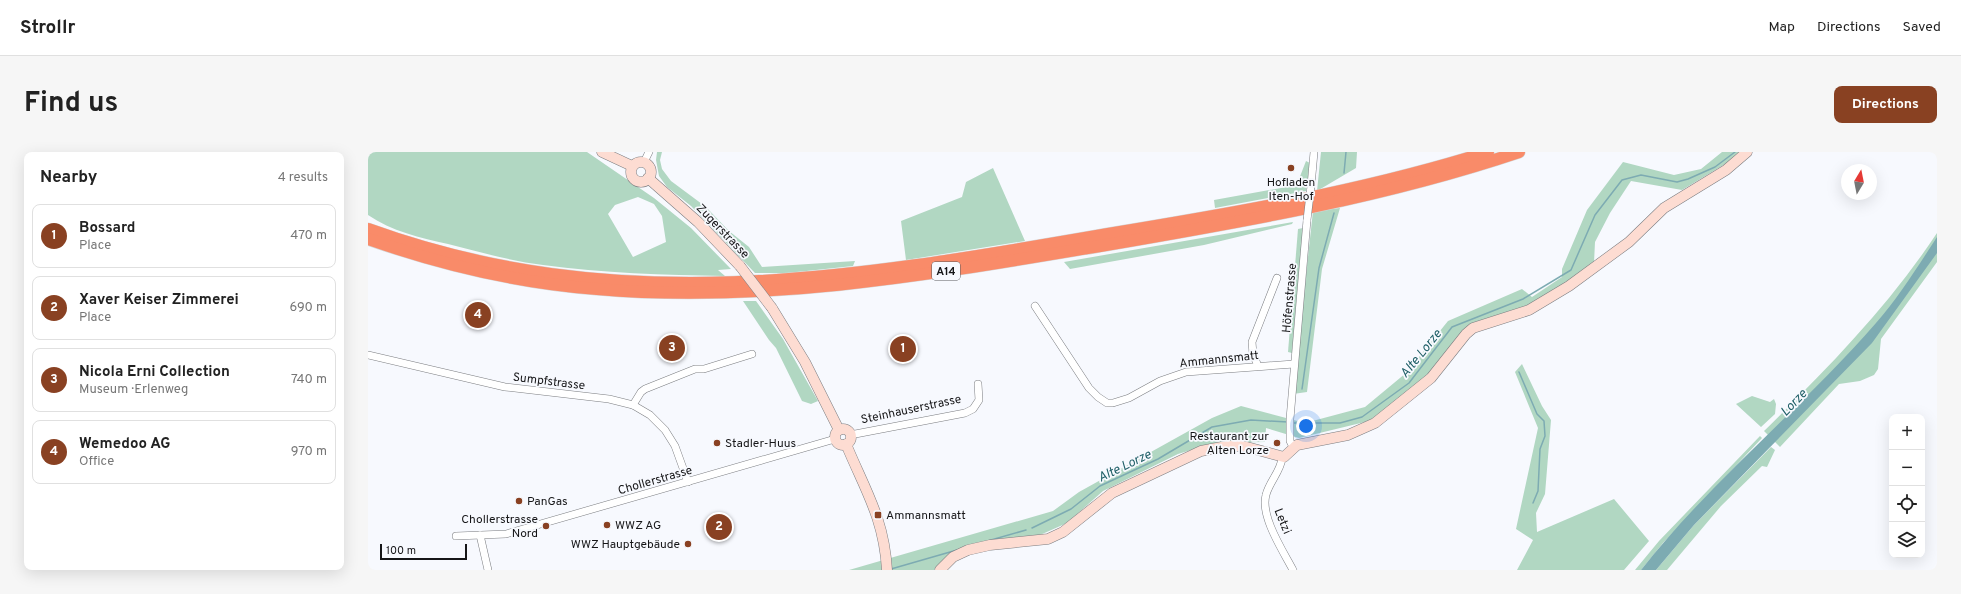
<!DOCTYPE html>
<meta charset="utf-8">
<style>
:root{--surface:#fff;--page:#f6f6f6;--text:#222;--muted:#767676;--line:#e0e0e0;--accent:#894122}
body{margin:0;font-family:Overpass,sans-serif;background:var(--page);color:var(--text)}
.controls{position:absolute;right:12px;bottom:12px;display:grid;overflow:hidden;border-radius:8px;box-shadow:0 4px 16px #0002}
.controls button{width:36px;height:36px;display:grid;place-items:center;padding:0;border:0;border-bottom:1px solid var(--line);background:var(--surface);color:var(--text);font:20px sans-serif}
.compass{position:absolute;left:1473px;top:12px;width:36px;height:36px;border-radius:50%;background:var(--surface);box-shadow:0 4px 16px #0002;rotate:10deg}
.scale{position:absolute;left:12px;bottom:10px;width:87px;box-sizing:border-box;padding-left:4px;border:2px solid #161618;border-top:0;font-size:11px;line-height:14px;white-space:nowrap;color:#161618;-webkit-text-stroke:3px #f7f9fe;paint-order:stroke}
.you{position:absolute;left:938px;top:274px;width:14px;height:14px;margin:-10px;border:3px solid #fff;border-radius:50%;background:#1a73e8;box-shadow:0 0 0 6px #1a73e833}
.badge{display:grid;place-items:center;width:26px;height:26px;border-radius:50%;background:var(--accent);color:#fff;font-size:13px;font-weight:700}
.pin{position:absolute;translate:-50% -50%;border:2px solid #fff;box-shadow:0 1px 4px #0006}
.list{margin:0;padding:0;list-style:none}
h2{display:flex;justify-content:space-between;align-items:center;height:52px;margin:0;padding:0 16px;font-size:17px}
h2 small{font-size:13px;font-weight:400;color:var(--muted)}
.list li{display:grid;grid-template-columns:26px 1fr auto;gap:12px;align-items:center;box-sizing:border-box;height:64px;margin:0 8px 8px;padding:0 8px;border:1px solid var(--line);border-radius:8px}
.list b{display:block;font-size:15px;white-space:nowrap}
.list p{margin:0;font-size:13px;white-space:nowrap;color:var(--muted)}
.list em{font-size:13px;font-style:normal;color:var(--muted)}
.icon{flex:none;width:22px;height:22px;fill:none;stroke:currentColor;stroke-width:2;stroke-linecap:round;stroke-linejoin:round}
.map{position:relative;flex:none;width:1569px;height:418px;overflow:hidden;border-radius:8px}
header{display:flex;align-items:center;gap:24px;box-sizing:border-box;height:56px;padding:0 20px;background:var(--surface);border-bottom:1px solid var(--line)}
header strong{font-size:19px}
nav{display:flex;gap:22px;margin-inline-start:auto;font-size:14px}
.intro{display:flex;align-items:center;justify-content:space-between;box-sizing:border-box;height:96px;padding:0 24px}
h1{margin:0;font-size:28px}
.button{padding:10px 18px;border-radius:8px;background:var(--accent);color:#fff;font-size:14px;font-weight:700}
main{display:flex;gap:24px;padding:0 24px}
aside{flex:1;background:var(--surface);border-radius:8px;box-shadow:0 4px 16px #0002}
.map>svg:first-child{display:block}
</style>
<header>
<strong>Strollr</strong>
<nav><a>Map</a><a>Directions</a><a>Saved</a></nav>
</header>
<div class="intro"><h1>Find us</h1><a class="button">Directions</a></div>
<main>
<aside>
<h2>Nearby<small>4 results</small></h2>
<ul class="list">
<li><span class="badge">1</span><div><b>Bossard</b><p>Place</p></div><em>470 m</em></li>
<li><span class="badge">2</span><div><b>Xaver Keiser Zimmerei</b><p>Place</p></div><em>690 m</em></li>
<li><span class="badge">3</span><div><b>Nicola Erni Collection</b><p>Museum · Erlenweg</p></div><em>740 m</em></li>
<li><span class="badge">4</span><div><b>Wemedoo AG</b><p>Office</p></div><em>970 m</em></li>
</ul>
</aside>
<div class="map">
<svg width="1569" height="418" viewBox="0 0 1569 418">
<rect width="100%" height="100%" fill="#f7f9fe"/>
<g fill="#b1d7c2" fill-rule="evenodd">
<path d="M 0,0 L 219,0 L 286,46 L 323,76 L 363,117 L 350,118 L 357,124 C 296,123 235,121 175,113 C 143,109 111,100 80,92 C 53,86 23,79 0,63 ZM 270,45 L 286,52 L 294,64 L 298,90 L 265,105 L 240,62 L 247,53 Z"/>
<polygon points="289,0 294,0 292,8 294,17 303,29 338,55 361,79 381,95 394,115 487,109 485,114 420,121 387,121 323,54 299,35 291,24 288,8"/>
<polygon points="953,0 989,0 988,16 949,39"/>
<polygon points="1354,0 1377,0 1314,38 1263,29 1242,61 1227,90 1226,111 1179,146 1130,167 1104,173 1056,230 1001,269 931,286 898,276 897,290 846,291 810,302 735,339 699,371 672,383 632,388 580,403 566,418 481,418 685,359 711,340 844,266 873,254 937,271 997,255 1038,221 1080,169 1154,137 1164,145 1194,125 1194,117 1219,58 1255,10 1306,23 1333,17"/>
<polygon points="938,9 942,11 938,39 847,56 846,48 924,34 931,27"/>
<polygon points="625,16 657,89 538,108 533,69 594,45 598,30"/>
<polygon points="972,56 954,117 939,240 925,242 945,59"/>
<polygon points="925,70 924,72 836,93 702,117 696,110"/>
<polygon points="935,76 924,201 920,200 930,77"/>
<path d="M 1569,81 L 1569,110 L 1513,187 L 1510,217 L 1506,223 L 1492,229 L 1471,232 L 1412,295 L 1396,279 C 1459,217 1520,155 1569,81 Z"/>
<polygon points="375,149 388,149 415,187 450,249 443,252 434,249 408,196 401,188"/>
<polygon points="1154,212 1174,254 1183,268 1177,342 1168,361 1169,380 1246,347 1281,389 1256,418 1149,418 1165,388 1148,377 1170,276 1147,220"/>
<polygon points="1384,244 1402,250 1406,247 1408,252 1407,262 1393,275 1368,252"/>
<polygon points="1392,284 1394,286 1295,391 1273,418 1267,418 1291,389"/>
<polygon points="1403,295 1407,298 1399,315 1394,314 1353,354 1299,418 1288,418 1326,373"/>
</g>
<path fill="#7dabb2" d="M 1569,85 L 1569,101 L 1504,191 L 1326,373 L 1288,418 L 1273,418 C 1343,329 1433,257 1508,171 C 1531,145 1550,114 1569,85 Z"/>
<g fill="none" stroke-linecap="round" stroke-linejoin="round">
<g stroke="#7dabb2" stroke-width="1.5">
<polyline points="976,21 978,0"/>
<polyline points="1151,220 1169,262 1176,269 1177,284 1172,297 1170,339 1165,351"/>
<polyline points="934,237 951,116 966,61"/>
<polyline points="924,271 972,271 994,265 1041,231 1084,175 1155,147 1203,118 1227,63 1254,28 1273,23 1309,30 1320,27 1347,15 1367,0"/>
<polyline points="664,376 703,357 732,334 790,307 844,275 883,268 920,270"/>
<polyline points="623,388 658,378"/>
<polyline points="523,417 589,398"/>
</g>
<g stroke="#7b7d81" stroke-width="8">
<g id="street">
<polyline points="276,10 281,0"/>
<polyline points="943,34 946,0"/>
<polyline points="667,154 721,236 730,245 739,251 745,251 761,246 792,229 818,220 926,212"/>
<polyline points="0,203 137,235 241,247 265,253 282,263 297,278 307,294 320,330"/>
<polyline points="890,214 885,202 884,190 909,126"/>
<polyline points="265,253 273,240 277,237 327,217 336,217 384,202"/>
<polyline points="482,283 597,261 605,257 611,248 610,232"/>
<polyline points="925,295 922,289 922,267 939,68"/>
<path d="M 914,306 C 913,319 901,330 898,343 C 892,364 915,399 925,418"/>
<polyline points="112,383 120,418"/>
<polyline points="88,384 138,382 467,287"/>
</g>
</g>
<g stroke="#7b7d81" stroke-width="11">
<g id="secondary">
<polyline points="234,0 264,14"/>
<circle cx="273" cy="20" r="10"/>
<polyline points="280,26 330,70 372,114"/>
<polyline points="404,156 437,210 471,278"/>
<circle cx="475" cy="285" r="8"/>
<path d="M 478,292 C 497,338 516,366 519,418"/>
<polyline points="572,418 585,405 600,398 622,393 680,387 695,380 744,341 833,299 859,294 875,294 916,305 929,293 980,283 1007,271 1063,226 1098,182 1105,176 1161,158 1201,134 1261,90 1296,56 1358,18 1379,0"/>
</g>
</g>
<g stroke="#d5d5d5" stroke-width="13">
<g id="highway">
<path d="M 0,77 C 251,168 486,126 740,82 C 868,61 996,39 1120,0"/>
<path d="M 0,87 C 74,113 151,131 229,137 C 401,152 570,121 738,93 C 878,69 1017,45 1151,0"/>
</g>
</g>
<use href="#street" stroke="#fff" stroke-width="7"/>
<use href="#secondary" stroke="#fddcd2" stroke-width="10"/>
<use href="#highway" stroke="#f98b69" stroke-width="12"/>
<g stroke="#7b7d81" stroke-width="8" stroke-linecap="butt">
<polyline id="street-bridge" points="939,68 943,34"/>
</g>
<g stroke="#7b7d81" stroke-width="11" stroke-linecap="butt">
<polyline id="secondary-bridge" points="372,114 404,156"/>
</g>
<use href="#street-bridge" stroke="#fff" stroke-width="7"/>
<use href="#secondary-bridge" stroke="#fddcd2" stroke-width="10"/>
</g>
<g fill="#894122" stroke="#f7f9fe" stroke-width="1.5">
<circle cx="923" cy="16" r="4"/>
<circle cx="349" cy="291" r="4"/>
<circle cx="909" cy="291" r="4"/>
<circle cx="151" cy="349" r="4"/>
<rect x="506" y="359" width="8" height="8" rx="2"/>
<circle cx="239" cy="373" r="4"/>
<circle cx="178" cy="374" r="4"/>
<circle cx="320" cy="392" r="4"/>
</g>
<g text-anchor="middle" stroke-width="3.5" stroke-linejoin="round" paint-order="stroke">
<rect fill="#f7f9fe" stroke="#5a5a5d" stroke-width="1" x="564" y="110" width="28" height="18" rx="3"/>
<g font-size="11" font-weight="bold" fill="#161618">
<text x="578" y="123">A14</text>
</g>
<g font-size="12" fill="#161618" stroke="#f7f9fe" text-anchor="start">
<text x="923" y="34" text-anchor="middle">Hofladen<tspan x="923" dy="14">Iten-Hof</tspan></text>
<text x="901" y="288" text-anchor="end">Restaurant zur<tspan x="901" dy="14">Alten Lorze</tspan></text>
<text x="357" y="295">Stadler-Huus</text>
<text x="159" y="353">PanGas</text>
<text x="518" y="367">Ammannsmatt</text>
<text x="170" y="371" text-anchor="end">Chollerstrasse<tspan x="170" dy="14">Nord</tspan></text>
<text x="247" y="377">WWZ AG</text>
<text x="312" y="396" text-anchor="end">WWZ Hauptgebäude</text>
</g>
<g font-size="12" fill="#161618" stroke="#f7f9fe">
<text transform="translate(355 79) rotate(46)" y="4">Zugerstrasse</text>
<text transform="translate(921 146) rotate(-85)" y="4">Höfenstrasse</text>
<text transform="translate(851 207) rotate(-6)" y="4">Ammannsmatt</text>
<text transform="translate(181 229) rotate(7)" y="4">Sumpfstrasse</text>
<text transform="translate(543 257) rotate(-12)" y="4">Steinhauserstrasse</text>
<text transform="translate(287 328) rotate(-16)" y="4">Chollerstrasse</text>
<text transform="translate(915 369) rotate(68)" y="4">Letzi</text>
</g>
<g font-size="13" font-style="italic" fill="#1e5e66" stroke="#f7f9fe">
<text transform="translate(1052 201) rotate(-51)" y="5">Alte Lorze</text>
<text transform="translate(1425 250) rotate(-46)" y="5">Lorze</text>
<text transform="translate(756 313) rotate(-26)" y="5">Alte Lorze</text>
</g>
</g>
</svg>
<div class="controls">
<button>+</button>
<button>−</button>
<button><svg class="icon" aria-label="locate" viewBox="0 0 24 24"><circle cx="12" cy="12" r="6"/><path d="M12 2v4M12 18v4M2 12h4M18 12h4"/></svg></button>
<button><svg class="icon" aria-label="layers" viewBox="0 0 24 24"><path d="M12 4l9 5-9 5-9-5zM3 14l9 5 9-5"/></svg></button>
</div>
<svg class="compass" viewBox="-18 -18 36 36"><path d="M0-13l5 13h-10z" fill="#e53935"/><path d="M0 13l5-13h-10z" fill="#767676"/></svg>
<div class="scale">100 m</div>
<div class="you"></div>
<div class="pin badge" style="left:535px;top:197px">1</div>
<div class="pin badge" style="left:351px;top:375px">2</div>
<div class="pin badge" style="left:304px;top:196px">3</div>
<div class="pin badge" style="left:110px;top:163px">4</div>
</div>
</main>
